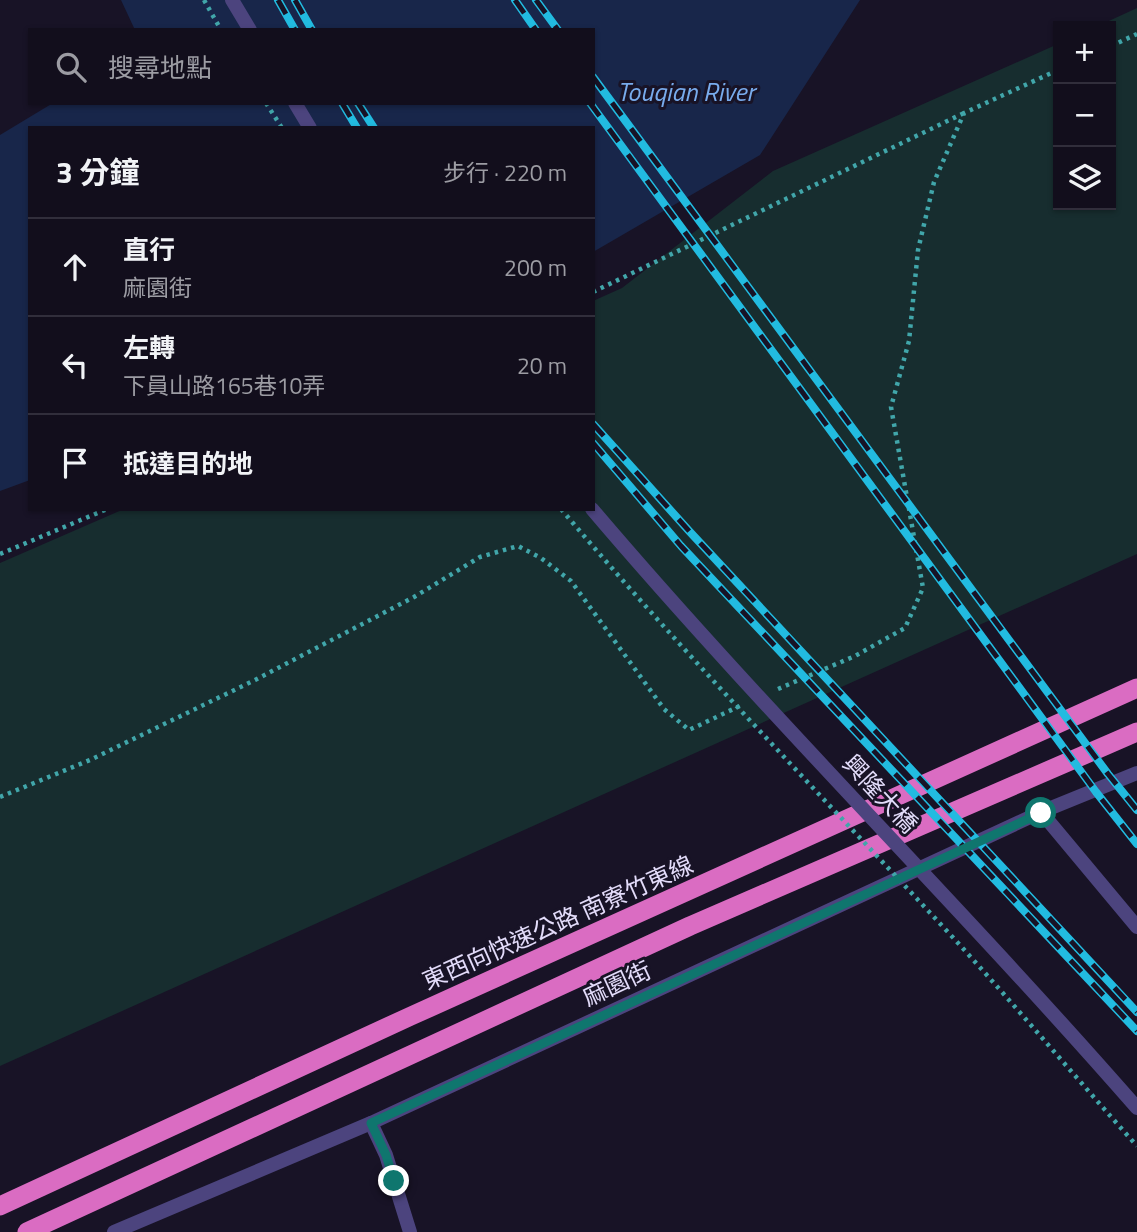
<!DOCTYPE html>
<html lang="zh-TW">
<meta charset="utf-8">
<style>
:root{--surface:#120e1c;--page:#1b1725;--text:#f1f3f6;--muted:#9c9ca3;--line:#312e3b}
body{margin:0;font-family:"Titillium Web","Noto Sans TC",sans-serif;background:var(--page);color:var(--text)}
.controls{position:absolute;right:21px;top:21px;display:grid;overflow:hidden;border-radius:0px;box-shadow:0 2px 5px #0004}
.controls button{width:63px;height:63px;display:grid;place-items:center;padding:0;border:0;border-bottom:2px solid var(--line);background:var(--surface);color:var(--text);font:35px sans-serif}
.stop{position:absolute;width:21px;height:21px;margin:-16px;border:5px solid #0f766e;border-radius:50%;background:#fff}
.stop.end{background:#0f766e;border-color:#fff;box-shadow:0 2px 7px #0008}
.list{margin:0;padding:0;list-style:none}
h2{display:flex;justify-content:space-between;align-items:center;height:91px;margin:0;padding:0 28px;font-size:30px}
h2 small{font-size:23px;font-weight:400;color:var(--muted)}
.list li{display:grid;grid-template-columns:46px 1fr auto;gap:21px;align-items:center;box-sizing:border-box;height:98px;padding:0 28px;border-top:2px solid var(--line)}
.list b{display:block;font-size:26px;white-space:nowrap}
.list p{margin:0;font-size:23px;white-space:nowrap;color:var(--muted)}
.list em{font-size:23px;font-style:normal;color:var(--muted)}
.icon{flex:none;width:38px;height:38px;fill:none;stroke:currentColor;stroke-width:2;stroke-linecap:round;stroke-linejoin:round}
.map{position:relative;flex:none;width:1137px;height:1232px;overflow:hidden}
.search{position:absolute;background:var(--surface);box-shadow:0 2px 5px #0004;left:28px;top:28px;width:567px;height:77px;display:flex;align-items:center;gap:18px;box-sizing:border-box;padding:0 24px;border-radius:0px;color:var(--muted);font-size:26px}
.panel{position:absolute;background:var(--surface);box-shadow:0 2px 5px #0004;left:28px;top:126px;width:567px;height:385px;border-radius:0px}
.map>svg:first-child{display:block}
</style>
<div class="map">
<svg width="1137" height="1232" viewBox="0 0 1137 1232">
<rect width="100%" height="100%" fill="#181326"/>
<polygon fill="#172d2f" points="1137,8 1137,554 0,1066 0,563 124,509 593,509 593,301 622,288 773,171 1058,44 1058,205 1111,205 1111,26 1098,26"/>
<polygon fill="#18264a" points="121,0 860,0 760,155 593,252 593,128 30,128 30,480 0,491 0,135 53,103 593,103 593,30 135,30"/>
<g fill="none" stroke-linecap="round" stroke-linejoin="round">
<g stroke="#41a6aa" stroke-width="4.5" stroke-dasharray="3.5 5" stroke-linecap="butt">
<polyline points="204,0 221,30"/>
<polyline points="1111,46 1137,34"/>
<polyline points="266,103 282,128"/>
<polyline points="593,292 964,113"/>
<polyline points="0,554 107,509"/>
<polyline points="778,689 855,656 905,628 923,588 891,407 909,341 918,250 934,182 964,113 1058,70"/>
<polyline points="0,797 90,760 255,680 414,597 480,557 518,546 541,558 571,581 664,709 689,730 744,704"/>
</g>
<polyline stroke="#4c447e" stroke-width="14" points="371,1123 386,1155 410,1232"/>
<g stroke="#4c447e" stroke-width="14">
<polyline points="1041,812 1137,927"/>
<polyline points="114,1232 371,1123 1041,812 1137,773"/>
</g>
<g stroke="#4c447e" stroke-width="14">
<polyline points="232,0 250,30"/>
<polyline points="295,103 310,128"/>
</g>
<g stroke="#da6cc2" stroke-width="19">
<polyline points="0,1206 411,1016 1137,688"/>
<polyline points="27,1232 690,926 1137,732"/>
</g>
<g stroke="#22bbe0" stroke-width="8">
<g id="rail">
<polyline points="278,0 295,30"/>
<polyline points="295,0 312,30"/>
<polyline points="515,0 536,30"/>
<polyline points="536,0 558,30"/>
<polyline points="593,77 1108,774 1137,810"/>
<polyline points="342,103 357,128"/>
<polyline points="358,103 374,128"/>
<polyline points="590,103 1096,792 1137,844"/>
<polyline points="593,424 690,532 1137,1012"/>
<polyline points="593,443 681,546 1137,1031"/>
</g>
</g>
<use href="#rail" stroke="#181326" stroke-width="5" stroke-dasharray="16" stroke-linecap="butt"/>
<path stroke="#41a6aa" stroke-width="4.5" stroke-dasharray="3.5 5" stroke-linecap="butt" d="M 561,509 C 688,659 825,799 958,943 C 1019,1010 1077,1079 1137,1146"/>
<path stroke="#4c447e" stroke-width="14" d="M 592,509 C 767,715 960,905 1137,1108"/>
</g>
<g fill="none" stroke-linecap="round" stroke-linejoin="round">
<polyline stroke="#0f766e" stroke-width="9" points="394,1181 386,1155 371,1123 1041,813"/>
</g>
<g text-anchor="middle" stroke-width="6" stroke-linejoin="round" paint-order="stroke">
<g font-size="24" fill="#e3dcfa" stroke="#181326">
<text transform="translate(880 794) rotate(47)" y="8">興隆大橋</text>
<text transform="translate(558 923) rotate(-24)" y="8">東西向快速公路 南寮竹東線</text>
<text transform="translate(617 984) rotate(-25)" y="8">麻園街</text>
</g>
<g font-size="26" font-style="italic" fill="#78abec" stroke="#181326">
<text x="686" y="101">Touqian River</text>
</g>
</g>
</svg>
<div class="controls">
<button>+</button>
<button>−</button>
<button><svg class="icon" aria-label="layers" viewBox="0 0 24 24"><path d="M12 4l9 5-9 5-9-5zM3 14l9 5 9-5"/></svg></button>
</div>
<div class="stop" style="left:1041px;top:813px"></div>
<div class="stop end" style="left:394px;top:1181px"></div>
<div class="search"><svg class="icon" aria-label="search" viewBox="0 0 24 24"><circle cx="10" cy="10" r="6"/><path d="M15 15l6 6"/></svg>搜尋地點</div>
<section class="panel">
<h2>3 分鐘<small>步行 · 220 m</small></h2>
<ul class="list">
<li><svg class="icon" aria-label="ahead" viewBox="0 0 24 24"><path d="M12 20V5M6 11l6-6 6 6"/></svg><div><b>直行</b><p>麻園街</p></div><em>200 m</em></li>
<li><svg class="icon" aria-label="left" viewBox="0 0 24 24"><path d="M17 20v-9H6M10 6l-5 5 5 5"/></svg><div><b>左轉</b><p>下員山路165巷10弄</p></div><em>20 m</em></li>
<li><svg class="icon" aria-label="arrive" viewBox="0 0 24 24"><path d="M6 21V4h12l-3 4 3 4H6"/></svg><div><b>抵達目的地</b></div></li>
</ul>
</section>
</div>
